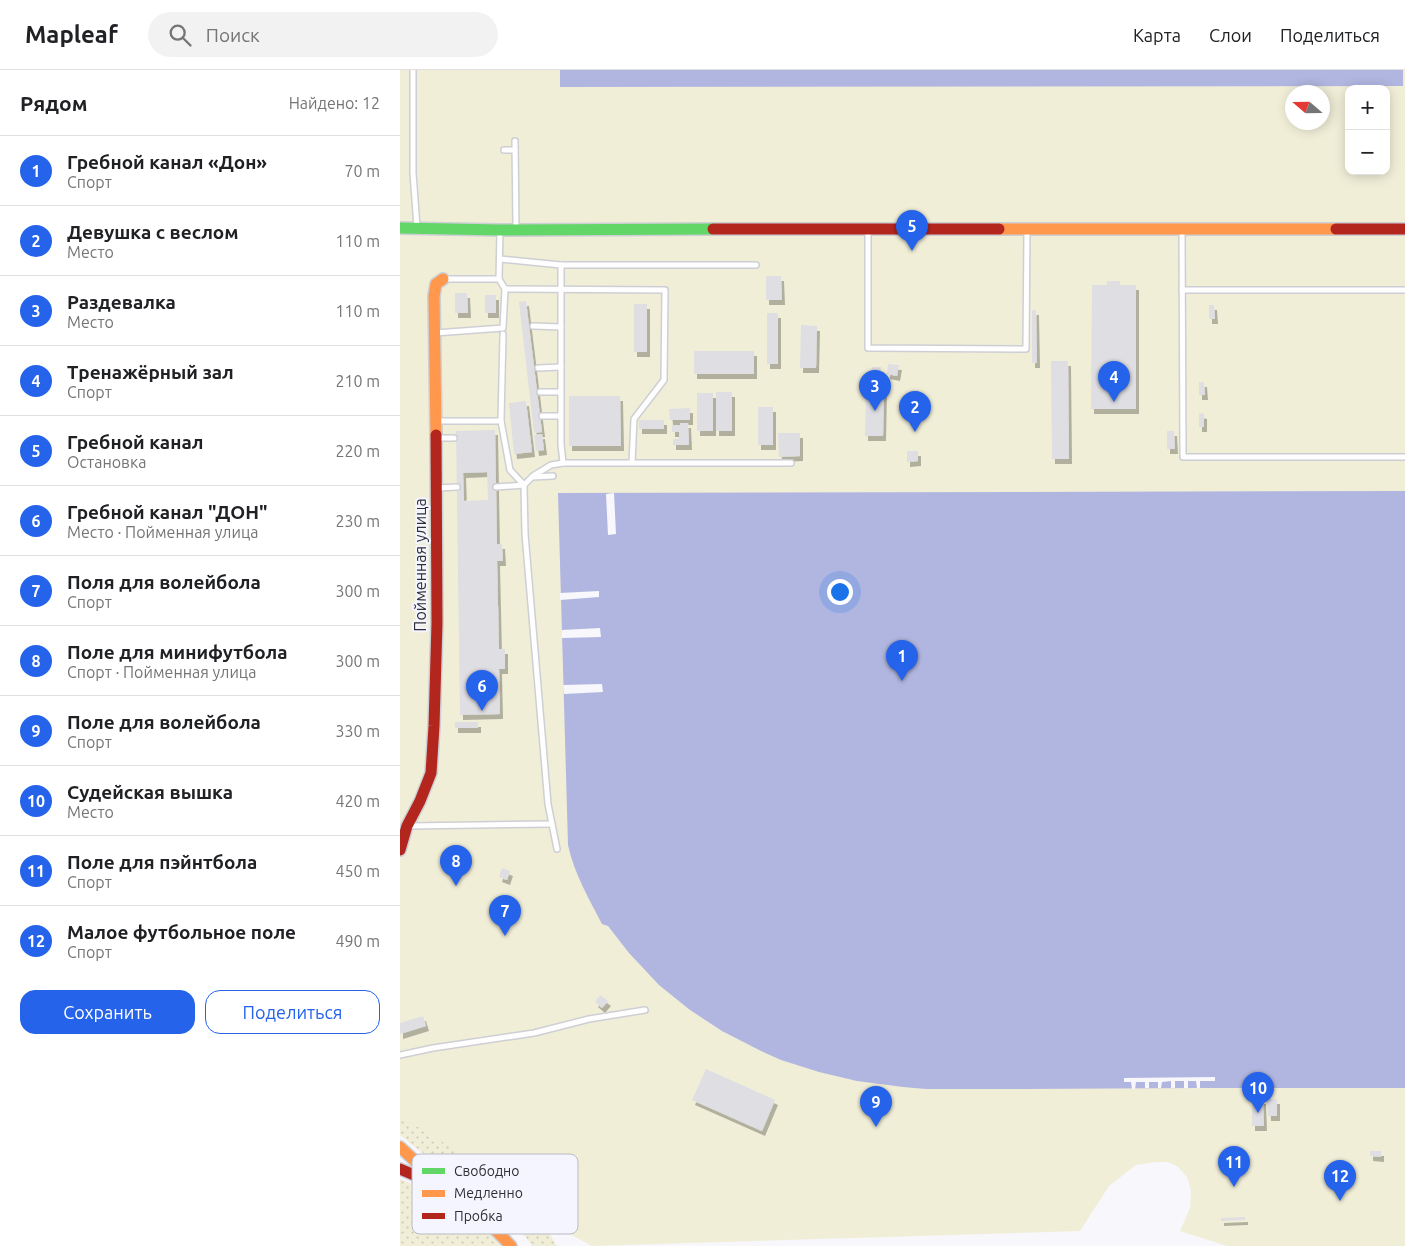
<!DOCTYPE html>
<html lang="ru">
<meta charset="utf-8">
<style>
:root{--surface:#fff;--page:#f2f2f2;--text:#202124;--muted:#757577;--line:#e0e0e0;--accent:#2563eb}
body{margin:0;font-family:Ubuntu,sans-serif;background:var(--page);color:var(--text)}
.controls{position:absolute;right:15px;top:15px;display:grid;overflow:hidden;border-radius:10px;box-shadow:0 2px 12px #0003}
.controls button{width:45px;height:45px;display:grid;place-items:center;padding:0;border:0;border-bottom:1px solid var(--line);background:var(--surface);color:var(--text);font:25px sans-serif}
.compass{position:absolute;left:885px;top:15px;width:45px;height:45px;border-radius:50%;background:var(--surface);box-shadow:0 2px 12px #0003;rotate:290deg}
.you{position:absolute;left:439px;top:521px;width:18px;height:18px;margin:-12px;border:4px solid #fff;border-radius:50%;background:#1a73e8;box-shadow:0 0 0 8px #1a73e833}
.badge{display:grid;place-items:center;width:32px;height:32px;border-radius:50%;background:var(--accent);color:#fff;font-size:16px;font-weight:700}
.pin{position:absolute;translate:-50% -41px;filter:drop-shadow(0 1px 2px #0008)}
.pin::after{content:'';position:absolute;top:26px;width:18px;height:15px;background:inherit;clip-path:polygon(0 0,100% 0,50% 100%)}
.list{margin:0;padding:0;list-style:none}
h2{display:flex;justify-content:space-between;align-items:center;height:65px;margin:0;padding:0 20px;font-size:21px}
h2 small{font-size:16px;font-weight:400;color:var(--muted)}
.list li{display:grid;grid-template-columns:32px 1fr auto;gap:15px;align-items:center;box-sizing:border-box;height:70px;padding:0 20px;border-top:1px solid var(--line)}
.list b{display:block;font-size:19px;white-space:nowrap}
.list p{margin:0;font-size:16px;white-space:nowrap;color:var(--muted)}
.list em{font-size:16px;font-style:normal;color:var(--muted)}
.actions{display:flex;gap:10px;padding:15px 20px}
.actions a{flex:1;padding:11px 0;border:1px solid var(--accent);border-radius:15px;text-align:center;font-size:18px;color:var(--accent)}
.actions .main{background:var(--accent);color:#fff}
.icon{flex:none;width:28px;height:28px;fill:none;stroke:currentColor;stroke-width:2;stroke-linecap:round;stroke-linejoin:round}
.map{position:relative;flex:none;width:1005px;height:1176px;overflow:hidden}
header{display:flex;align-items:center;gap:30px;box-sizing:border-box;height:70px;padding:0 25px;background:var(--surface);border-bottom:1px solid var(--line)}
header strong{font-size:24px}
nav{display:flex;gap:28px;margin-inline-start:auto;font-size:18px}
.search{width:350px;height:45px;background:var(--page);display:flex;align-items:center;gap:12px;box-sizing:border-box;padding:0 18px;border-radius:28px;color:var(--muted);font-size:19px}
main{display:flex}
aside{flex:1;background:var(--surface)}
.map>svg:first-child{display:block}
</style>
<header>
<strong>Mapleaf</strong>
<div class="search"><svg class="icon" aria-label="search" viewBox="0 0 24 24"><circle cx="10" cy="10" r="6"/><path d="M15 15l6 6"/></svg>Поиск</div>
<nav><a>Карта</a><a>Слои</a><a>Поделиться</a></nav>
</header>
<main>
<aside>
<h2>Рядом<small>Найдено: 12</small></h2>
<ul class="list">
<li><span class="badge">1</span><div><b>Гребной канал «Дон»</b><p>Спорт</p></div><em>70 m</em></li>
<li><span class="badge">2</span><div><b>Девушка с веслом</b><p>Место</p></div><em>110 m</em></li>
<li><span class="badge">3</span><div><b>Раздевалка</b><p>Место</p></div><em>110 m</em></li>
<li><span class="badge">4</span><div><b>Тренажёрный зал</b><p>Спорт</p></div><em>210 m</em></li>
<li><span class="badge">5</span><div><b>Гребной канал</b><p>Остановка</p></div><em>220 m</em></li>
<li><span class="badge">6</span><div><b>Гребной канал &quot;ДОН&quot;</b><p>Место · Пойменная улица</p></div><em>230 m</em></li>
<li><span class="badge">7</span><div><b>Поля для волейбола</b><p>Спорт</p></div><em>300 m</em></li>
<li><span class="badge">8</span><div><b>Поле для минифутбола</b><p>Спорт · Пойменная улица</p></div><em>300 m</em></li>
<li><span class="badge">9</span><div><b>Поле для волейбола</b><p>Спорт</p></div><em>330 m</em></li>
<li><span class="badge">10</span><div><b>Судейская вышка</b><p>Место</p></div><em>420 m</em></li>
<li><span class="badge">11</span><div><b>Поле для пэйнтбола</b><p>Спорт</p></div><em>450 m</em></li>
<li><span class="badge">12</span><div><b>Малое футбольное поле</b><p>Спорт</p></div><em>490 m</em></li>
</ul>
<div class="actions"><a class="main">Сохранить</a><a>Поделиться</a></div>
</aside>
<div class="map">
<svg width="1005" height="1176" viewBox="0 0 1005 1176">
<defs>
<pattern id="grass-dots" width="8" height="8" patternUnits="userSpaceOnUse" patternTransform="scale(1.25)"><rect width="8" height="8" fill="#f1eed8"/><path d="M2 2h.1M6 6h.1" fill="none" stroke="#cfccba" stroke-width="1.8" stroke-linecap="round"/></pattern>
<filter id="shadow"><feDropShadow dx="3" dy="5" stdDeviation="0" flood-color="#0004"/></filter>
</defs>
<rect width="100%" height="100%" fill="#f7f7fc"/>
<g fill="url(#grass-dots)">
<path d="M 0,1028 L 90,1054 L 158,1155 L 150,1165 L 157,1176 L 132,1176 C 122,1162 111,1146 97,1135 C 65,1110 31,1091 0,1065 Z"/>
<path d="M 0,1109 C 36,1124 77,1143 100,1176 L 0,1176 Z"/>
</g>
<path fill="#f1eed8" fill-rule="evenodd" d="M 0,0 L 1005,0 L 1005,1176 L 827,1176 L 780,1161 L 790,1138 L 791,1120 L 787,1107 L 777,1096 L 768,1092 L 756,1092 L 736,1095 L 709,1116 L 680,1161 L 192,1176 L 155,1156 L 130,1126 L 0,1046 ZM 949,19 L 986,19 L 986,101 L 949,101 ZM 892,22 L 922,22 L 922,52 L 892,52 Z"/>
<g fill="#b1b6e0">
<polygon points="160,0 1003,0 1003,16 160,17"/>
<path d="M 1005,421 L 1005,1018 L 800,1018 L 623,1019 L 526,1019 L 503,1017 L 457,1011 L 419,1002 L 381,990 L 361,981 L 322,961 L 290,940 L 259,915 L 229,883 L 208,856 L 202,854 C 189,829 174,803 168,775 L 158,423 Z"/>
</g>
<g fill="#f7f7fc">
<polygon points="214,423 216,464 208,465 206,424"/>
<polygon points="199,521 199,527 160,530 160,523"/>
<polygon points="200,558 201,567 162,568 162,560"/>
<polygon points="202,614 203,622 164,624 163,615"/>
<polygon points="815,1007 815,1011 800,1011 800,1018 797,1018 796,1011 788,1011 788,1018 784,1018 784,1011 775,1011 775,1018 771,1018 771,1011 762,1012 761,1018 758,1018 758,1012 749,1012 749,1018 745,1018 745,1012 736,1012 735,1019 732,1019 731,1012 724,1012 724,1008"/>
</g>
<g fill="#dedee3" fill-rule="evenodd" filter="url(#shadow)">
<polygon points="366,206 381,206 382,230 366,230"/>
<polygon points="707,211 720,211 720,215 736,215 736,339 691,339 692,215 707,215"/>
<polygon points="55,223 67,223 68,243 55,243"/>
<rect x="85" y="225" width="11" height="18"/>
<polygon points="126,231 142,362 134,363 119,232"/>
<rect x="234" y="234" width="13" height="48"/>
<polygon points="809,235 814,235 815,249 809,249"/>
<polygon points="632,240 636,240 637,293 632,293"/>
<rect x="367" y="243" width="11" height="51"/>
<polygon points="401,255 417,256 416,298 400,298"/>
<rect x="294" y="281" width="60" height="23"/>
<polygon points="651,291 668,291 669,389 652,389"/>
<polygon points="488,294 499,295 497,306 487,304"/>
<polygon points="472,297 481,297 480,306 472,305"/>
<polygon points="799,312 804,312 805,325 799,325"/>
<polygon points="466,317 484,317 483,366 465,366"/>
<rect x="316" y="322" width="16" height="39"/>
<rect x="297" y="323" width="16" height="38"/>
<polygon points="169,326 220,326 221,376 169,376"/>
<polygon points="126,331 132,382 114,384 109,333"/>
<rect x="358" y="337" width="15" height="38"/>
<polygon points="290,338 290,350 270,350 269,339"/>
<polygon points="799,343 804,344 804,357 799,357"/>
<rect x="239" y="350" width="25" height="9"/>
<polygon points="280,353 288,353 289,375 273,375 273,369 279,369 279,362 272,362 272,355 280,355"/>
<path d="M 95,360 L 97,474 L 102,474 L 103,491 L 97,491 L 99,579 L 105,579 L 105,599 L 99,599 L 100,644 L 60,645 L 56,361 ZM 87,402 L 88,430 L 64,431 L 63,403 Z"/>
<polygon points="767,361 774,361 775,379 767,379"/>
<polygon points="378,363 400,363 400,386 379,387"/>
<polygon points="142,364 144,380 136,381 134,365"/>
<polygon points="507,381 518,381 518,391 507,392"/>
<rect x="55" y="652" width="23" height="6"/>
<polygon points="102,798 110,801 107,810 99,807"/>
<polygon points="200,925 208,931 202,938 195,932"/>
<polygon points="23,946 26,956 0,964 0,953"/>
<polygon points="306,999 375,1030 362,1061 292,1030"/>
<polygon points="852,1029 863,1029 864,1056 852,1056"/>
<polygon points="867,1029 877,1029 877,1046 868,1046"/>
<polygon points="970,1081 981,1081 981,1087 970,1086"/>
<polygon points="845,1147 845,1150 821,1151 821,1148"/>
</g>
<g fill="none" stroke-linecap="round" stroke-linejoin="round">
<g stroke="#cecfd4" stroke-width="8">
<g id="lane">
<polyline points="13,0 13,103 17,157"/>
<polyline points="115,71 116,158"/>
<polyline points="104,80 115,80"/>
<polyline points="782,159 783,387 1005,387"/>
<polyline points="468,160 468,278 626,279 627,159"/>
<polyline points="100,189 161,195 356,195"/>
<polyline points="161,195 161,374 163,393"/>
<polyline points="99,209 100,161"/>
<polyline points="105,219 265,220 264,310 234,349 232,393"/>
<polyline points="782,220 1005,220"/>
<polyline points="133,256 161,257"/>
<polyline points="35,263 103,258 105,219 99,209 43,209"/>
<polyline points="103,264 101,351 110,400 124,415"/>
<polyline points="138,298 161,297"/>
<polyline points="140,322 161,322"/>
<polyline points="142,346 161,346"/>
<polyline points="36,351 101,351"/>
<polyline points="36,368 54,368"/>
<polyline points="133,406 151,395 163,393 391,393"/>
<polyline points="153,406 132,407 124,415 125,464 148,734 157,779"/>
<polyline points="96,417 124,415"/>
<polyline points="37,418 57,417"/>
<polyline points="10,756 152,754"/>
<polyline points="0,985 33,978 134,963 189,949 245,940"/>
</g>
</g>
<g stroke="#cecfd4" stroke-width="14">
<polyline id="fast" points="0,158 100,160 313,159"/>
</g>
<g stroke="#cecfd4" stroke-width="14">
<g id="slow">
<polyline points="599,159 936,159"/>
<polyline points="36,365 34,226 36,214 43,209"/>
<polyline points="0,1077 44,1118 81,1145 111,1176"/>
</g>
</g>
<g stroke="#cecfd4" stroke-width="14">
<g id="jam">
<polyline points="313,159 599,159"/>
<polyline points="936,159 1005,159"/>
<polyline points="0,780 7,756 20,731 31,703 34,656 37,553 36,365"/>
<polyline points="0,1099 33,1113"/>
</g>
</g>
<use href="#lane" stroke="#fefeff" stroke-width="5"/>
<use href="#fast" stroke="#63d668" stroke-width="11"/>
<use href="#slow" stroke="#ff974d" stroke-width="11"/>
<use href="#jam" stroke="#b3261e" stroke-width="11"/>
</g>
<g text-anchor="middle" stroke-width="4" stroke-linejoin="round" paint-order="stroke">
<g font-size="16" fill="#2f3036" stroke="#f4f5ff">
<text transform="translate(20 495) rotate(-90)" y="6">Пойменная улица</text>
</g>
</g>
<rect x="12" y="1084" width="166" height="80" rx="8" fill="#f4f5ff" stroke="#b9bac3" stroke-width="1"/>
<rect x="22" y="1098" width="23" height="6" fill="#63d668"/>
<rect x="22" y="1120" width="23" height="7" fill="#ff974d"/>
<rect x="22" y="1143" width="23" height="6" fill="#b3261e"/>
<g font-size="14" fill="#2f3036">
<text x="54" y="1106">Свободно</text>
<text x="54" y="1128">Медленно</text>
<text x="54" y="1151">Пробка</text>
</g>
</svg>
<div class="controls">
<button>+</button>
<button>−</button>
</div>
<svg class="compass" viewBox="-18 -18 36 36"><path d="M0-13l5 13h-10z" fill="#e53935"/><path d="M0 13l5-13h-10z" fill="#757577"/></svg>
<div class="you"></div>
<div class="pin badge" style="left:502px;top:611px">1</div>
<div class="pin badge" style="left:515px;top:362px">2</div>
<div class="pin badge" style="left:475px;top:341px">3</div>
<div class="pin badge" style="left:714px;top:332px">4</div>
<div class="pin badge" style="left:512px;top:181px">5</div>
<div class="pin badge" style="left:82px;top:641px">6</div>
<div class="pin badge" style="left:105px;top:866px">7</div>
<div class="pin badge" style="left:56px;top:816px">8</div>
<div class="pin badge" style="left:476px;top:1057px">9</div>
<div class="pin badge" style="left:858px;top:1043px">10</div>
<div class="pin badge" style="left:834px;top:1117px">11</div>
<div class="pin badge" style="left:940px;top:1131px">12</div>
</div>
</main>
